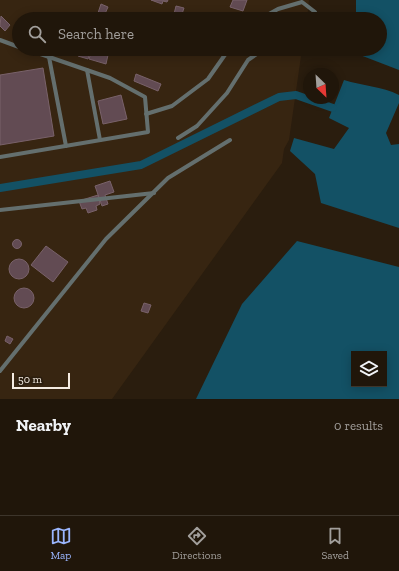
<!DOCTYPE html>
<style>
:root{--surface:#20160a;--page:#281f13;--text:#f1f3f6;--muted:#a29f9c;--line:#3d352b;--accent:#9ab5fd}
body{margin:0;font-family:"Zilla Slab",serif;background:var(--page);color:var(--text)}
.controls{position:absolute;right:12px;bottom:12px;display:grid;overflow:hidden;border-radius:0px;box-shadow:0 2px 10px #0003}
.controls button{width:36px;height:36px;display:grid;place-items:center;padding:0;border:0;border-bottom:1px solid var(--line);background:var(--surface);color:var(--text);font:20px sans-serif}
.compass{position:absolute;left:303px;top:68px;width:36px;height:36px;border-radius:50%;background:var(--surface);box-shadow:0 2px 10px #0003;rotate:155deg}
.scale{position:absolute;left:12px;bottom:10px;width:58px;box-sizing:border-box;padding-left:4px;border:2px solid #f4ebe1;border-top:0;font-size:11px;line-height:14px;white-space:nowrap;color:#f4ebe1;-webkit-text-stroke:3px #2a1d0e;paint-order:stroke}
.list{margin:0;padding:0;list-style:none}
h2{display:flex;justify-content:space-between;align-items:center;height:52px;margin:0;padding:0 16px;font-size:17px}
h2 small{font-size:13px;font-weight:400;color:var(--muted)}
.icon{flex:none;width:22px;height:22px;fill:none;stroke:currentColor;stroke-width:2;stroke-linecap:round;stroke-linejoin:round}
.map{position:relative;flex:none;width:399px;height:399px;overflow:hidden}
.search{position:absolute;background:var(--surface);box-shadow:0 2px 10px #0003;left:12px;right:12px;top:12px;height:44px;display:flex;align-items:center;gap:10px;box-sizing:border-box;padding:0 14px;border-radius:22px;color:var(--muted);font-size:15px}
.sheet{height:116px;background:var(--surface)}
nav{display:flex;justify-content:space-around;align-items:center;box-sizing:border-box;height:56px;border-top:1px solid var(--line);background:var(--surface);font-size:11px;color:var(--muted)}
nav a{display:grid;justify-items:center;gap:2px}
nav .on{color:var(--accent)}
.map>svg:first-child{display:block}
</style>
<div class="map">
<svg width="399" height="399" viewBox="0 0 399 399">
<rect width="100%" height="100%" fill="#2a1d0e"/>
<polygon fill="#372511" points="0,0 309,0 307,19 19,19 19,49 302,49 289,140 284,149 282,163 112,399 0,399"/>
<g fill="#135165" fill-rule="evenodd">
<polygon points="356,0 399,0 399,70 360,55 359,49 380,49 380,19 356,19"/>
<path d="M 344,80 C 362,86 382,86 399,95 L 399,103 L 386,133 L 391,145 L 399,144 L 399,228 L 321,203 L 315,174 L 290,151 L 294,138 L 334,149 L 349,128 L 329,118 Z"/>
<path d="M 297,241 L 399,267 L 399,399 L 196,399 L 242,304 ZM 354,354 L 384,354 L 384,384 L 354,384 Z"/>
</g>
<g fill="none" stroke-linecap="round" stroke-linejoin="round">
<polyline stroke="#135165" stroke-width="8" points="0,188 141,165 279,97 296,95 333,108"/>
</g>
<g fill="#624b53" stroke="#79626a">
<polygon points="151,0 168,0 167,2 163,1 162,4"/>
<polygon points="233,0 247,0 243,11 230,7"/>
<polygon points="101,4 108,7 104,16 98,13"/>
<polygon points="176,6 184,8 181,17 174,14"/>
<polygon points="1,16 10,25 5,31 0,26"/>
<polygon points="80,49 91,49 88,59 78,56"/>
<polygon points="92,50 108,55 106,64 89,59"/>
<polygon points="43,68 54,136 0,145 0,75"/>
<polygon points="136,74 161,84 158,91 134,81"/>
<polygon points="121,95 127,119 103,124 98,101"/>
<polygon points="110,181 114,192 105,195 108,204 102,206 95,186"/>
<polygon points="98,195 100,204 96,206 97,210 88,213 86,208 82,209 79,201"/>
<circle cx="17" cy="244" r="4.5"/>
<polygon points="46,246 68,262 53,282 31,265"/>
<circle cx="19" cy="269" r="10"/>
<circle cx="24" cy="298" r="10"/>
<polygon points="144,303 151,305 148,313 141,311"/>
<polygon points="7,336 13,339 10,344 5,341"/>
</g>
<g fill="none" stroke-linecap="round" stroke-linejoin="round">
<g stroke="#646f6e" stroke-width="4">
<polyline points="260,19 278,9 302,2 315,12 317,19"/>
<polyline points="0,40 19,47"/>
<polyline points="49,57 66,146"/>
<polyline points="87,70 100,140"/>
<polyline points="146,114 172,106 208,79 229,49"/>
<polyline points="178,138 197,126 227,93 248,60 264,49"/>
<polyline points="0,157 148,132 145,97 110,78 26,49"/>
<polyline points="0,210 154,193"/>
<polyline points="0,371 106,239 168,178 230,140"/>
</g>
</g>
</svg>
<div class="controls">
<button><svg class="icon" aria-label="layers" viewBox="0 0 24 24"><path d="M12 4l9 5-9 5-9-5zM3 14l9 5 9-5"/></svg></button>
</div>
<svg class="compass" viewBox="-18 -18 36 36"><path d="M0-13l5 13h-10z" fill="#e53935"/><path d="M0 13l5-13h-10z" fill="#a29f9c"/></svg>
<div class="scale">50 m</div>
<div class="search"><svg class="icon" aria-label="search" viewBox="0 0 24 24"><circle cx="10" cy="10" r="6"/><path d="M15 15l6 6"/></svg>Search here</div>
</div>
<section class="sheet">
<h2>Nearby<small>0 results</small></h2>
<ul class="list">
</ul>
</section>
<nav>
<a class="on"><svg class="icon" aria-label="map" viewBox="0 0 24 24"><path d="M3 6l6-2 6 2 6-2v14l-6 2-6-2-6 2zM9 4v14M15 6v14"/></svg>Map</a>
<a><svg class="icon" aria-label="directions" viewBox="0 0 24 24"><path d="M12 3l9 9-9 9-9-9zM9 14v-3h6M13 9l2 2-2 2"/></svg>Directions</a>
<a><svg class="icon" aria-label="saved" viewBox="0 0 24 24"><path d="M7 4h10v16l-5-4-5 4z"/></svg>Saved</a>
</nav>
